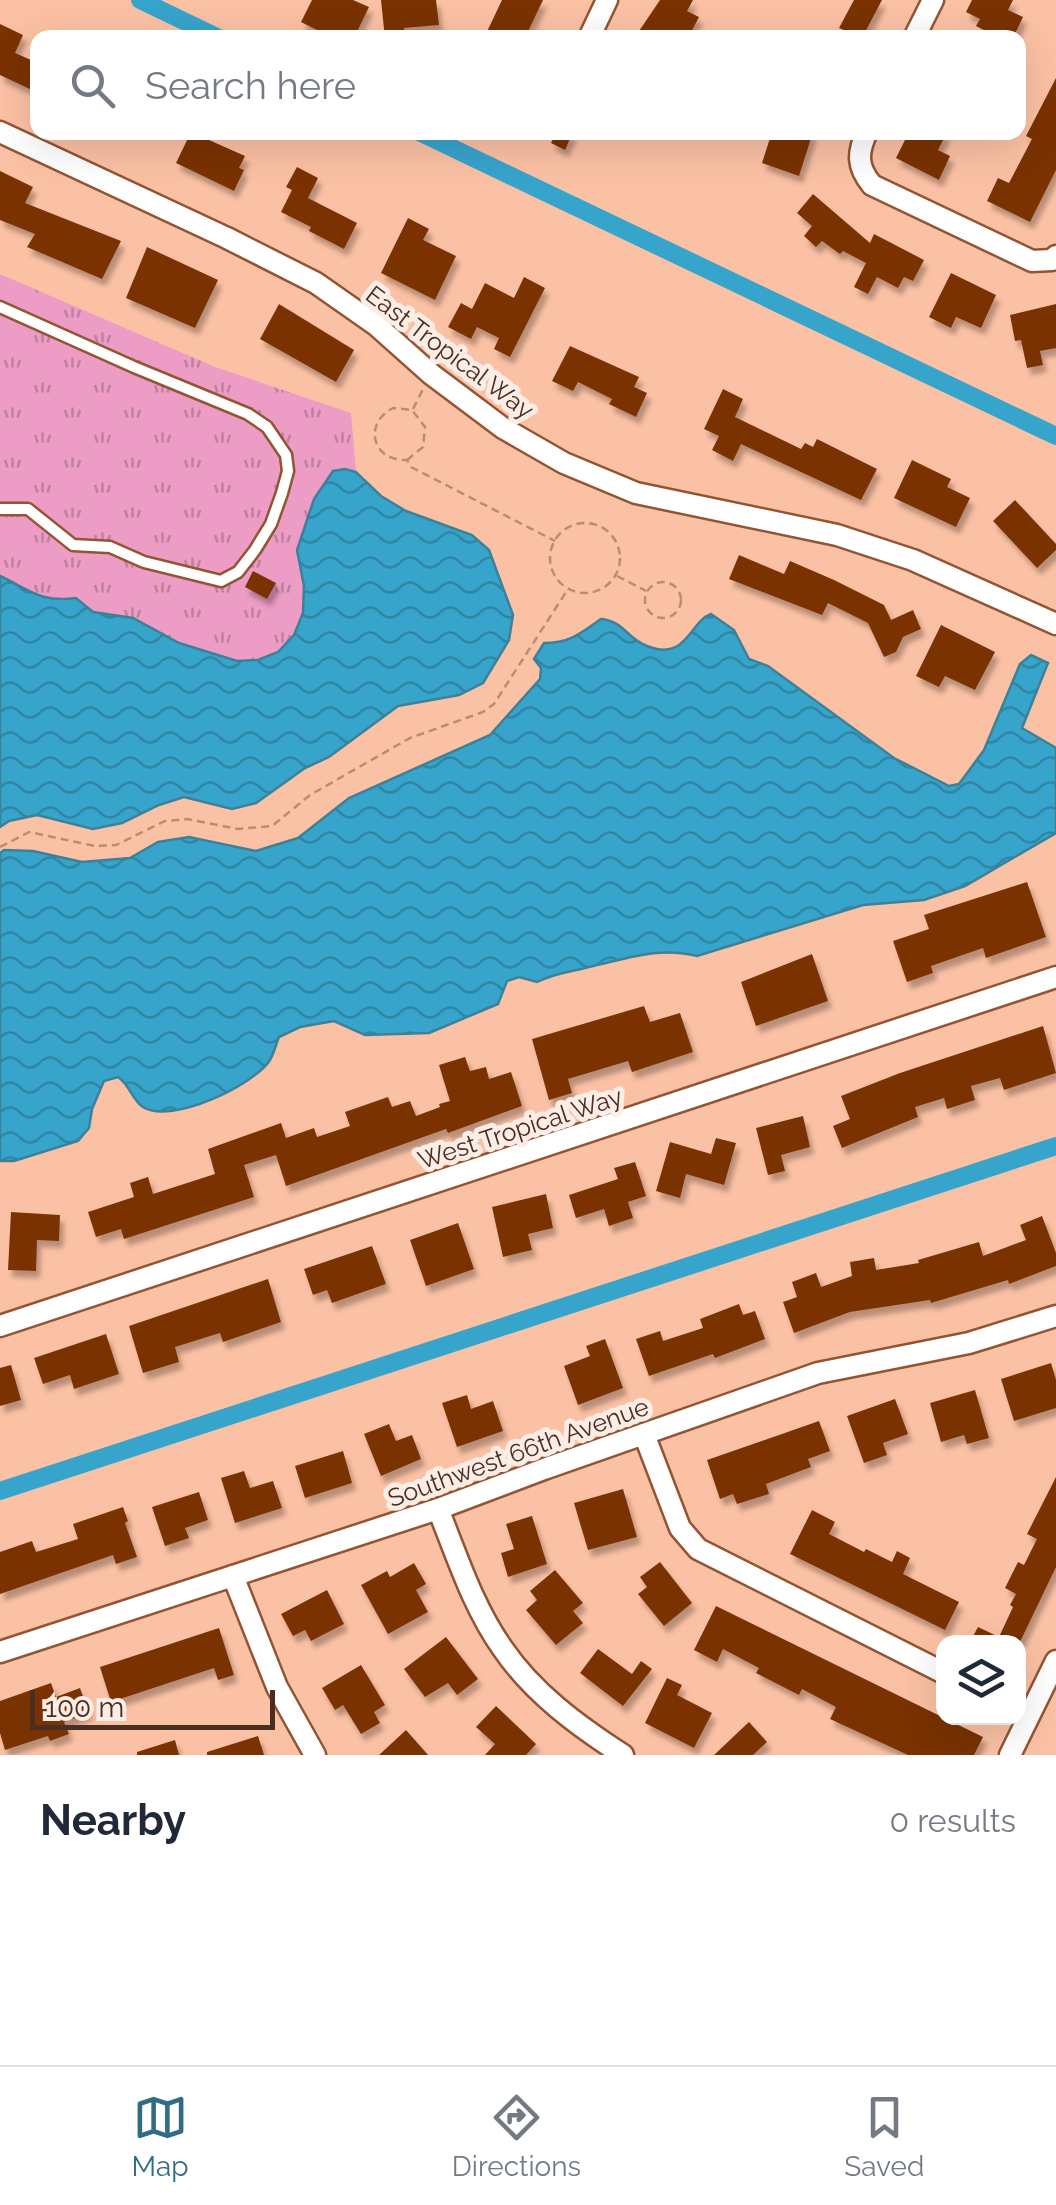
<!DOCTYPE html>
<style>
:root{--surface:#fff;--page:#f6f6f7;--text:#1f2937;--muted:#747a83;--line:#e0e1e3;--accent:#316c84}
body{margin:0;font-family:Raleway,sans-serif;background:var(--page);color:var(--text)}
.controls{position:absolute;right:30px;bottom:30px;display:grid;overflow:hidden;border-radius:20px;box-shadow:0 10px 40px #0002}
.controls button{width:90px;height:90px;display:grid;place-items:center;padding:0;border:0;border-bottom:2px solid var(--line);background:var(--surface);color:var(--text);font:50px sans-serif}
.scale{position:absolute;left:30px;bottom:25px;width:245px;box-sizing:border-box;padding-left:10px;border:5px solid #4a2e1f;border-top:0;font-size:28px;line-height:35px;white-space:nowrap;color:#4a2e1f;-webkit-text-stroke:8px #fcede6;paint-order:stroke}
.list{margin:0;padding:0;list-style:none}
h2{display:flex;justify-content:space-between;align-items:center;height:130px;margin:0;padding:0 40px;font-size:42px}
h2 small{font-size:32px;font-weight:400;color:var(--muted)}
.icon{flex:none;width:55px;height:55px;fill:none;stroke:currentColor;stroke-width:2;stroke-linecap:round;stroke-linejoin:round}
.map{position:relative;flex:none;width:1056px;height:1755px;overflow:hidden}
.search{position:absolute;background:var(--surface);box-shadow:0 10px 40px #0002;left:30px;right:30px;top:30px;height:110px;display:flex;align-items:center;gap:25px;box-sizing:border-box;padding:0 35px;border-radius:20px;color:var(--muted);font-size:38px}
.sheet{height:310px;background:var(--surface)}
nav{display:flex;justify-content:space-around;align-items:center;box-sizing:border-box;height:140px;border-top:2px solid var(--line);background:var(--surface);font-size:28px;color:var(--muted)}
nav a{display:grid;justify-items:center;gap:5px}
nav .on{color:var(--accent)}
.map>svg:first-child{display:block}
</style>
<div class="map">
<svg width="1056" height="1755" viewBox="0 0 1056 1755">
<defs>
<pattern id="grass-tufts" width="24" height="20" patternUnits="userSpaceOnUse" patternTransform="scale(2.5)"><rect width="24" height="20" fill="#ec9cc5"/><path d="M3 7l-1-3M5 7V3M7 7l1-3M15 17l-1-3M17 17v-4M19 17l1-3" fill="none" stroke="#c1809f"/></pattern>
<pattern id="water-waves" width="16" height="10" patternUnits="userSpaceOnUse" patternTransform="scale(2.5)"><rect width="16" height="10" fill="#37a4cc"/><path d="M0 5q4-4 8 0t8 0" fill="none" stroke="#3086a5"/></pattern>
<filter id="shadow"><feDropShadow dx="4" dy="7" stdDeviation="2.5" flood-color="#0004"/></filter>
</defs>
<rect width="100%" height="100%" fill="#fbc1a4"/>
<path fill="url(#grass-tufts)" d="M 0,274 L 215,367 L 351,413 L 356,472 L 345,469 L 307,525 L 297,550 L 304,586 L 303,613 L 294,635 L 278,652 L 257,660 L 237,661 L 179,643 L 133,618 L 93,612 L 76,598 C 41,603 30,590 0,576 Z"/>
<g fill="url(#water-waves)" stroke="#3d8198" stroke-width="2.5">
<path d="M 345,469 L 356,472 L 381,496 L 406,511 L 472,535 L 489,550 L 513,615 L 509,640 L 483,683 L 459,695 L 398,706 L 329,757 L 305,768 L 256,803 L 232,809 L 184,797 L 159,805 L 122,823 L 93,829 L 37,815 L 9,821 L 0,827 L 0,576 C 30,590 41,603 76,598 L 93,612 L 133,618 L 179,643 L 237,661 L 258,660 L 278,652 L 294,635 L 303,613 L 304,586 L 297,550 L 314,499 L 333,471 Z"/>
<path d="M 711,614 L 734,630 L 749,659 L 768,666 L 894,758 L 949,786 L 959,784 L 984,750 L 1020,664 L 1031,655 L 1048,663 L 1022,728 L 1056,748 L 1056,833 L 965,886 L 924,900 L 863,905 L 697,956 C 659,946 626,959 589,967 C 570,972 555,973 537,982 L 519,977 L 507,981 L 498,1004 L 429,1033 L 365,1035 L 334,1021 L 300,1027 L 279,1037 C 276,1044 274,1053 270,1060 C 254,1085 171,1125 143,1107 C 132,1100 130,1085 118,1077 L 104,1081 L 92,1109 L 89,1128 L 78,1141 L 14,1161 L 0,1161 L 0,853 L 4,850 L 33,851 L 82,862 L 130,858 L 158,842 L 189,837 L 256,851 L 298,838 L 349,798 L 490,735 L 540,679 L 541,668 L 534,659 L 544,643 C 570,643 581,633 601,619 C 624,621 627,639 647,646 C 687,662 689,622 711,614 Z"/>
</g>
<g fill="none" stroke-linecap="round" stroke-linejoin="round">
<g stroke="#37a4cc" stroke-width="18">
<polyline points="140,0 219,38"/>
<polyline points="419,132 1056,436"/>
<polyline points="0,1491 1056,1146"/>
</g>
</g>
<g fill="#7a3300" filter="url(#shadow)">
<polygon points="312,0 353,0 369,7 354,38 333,38 301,22"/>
<polygon points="381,0 436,0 439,25 404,28 405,38 385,38"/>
<polygon points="502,0 543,0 525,38 484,38"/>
<polygon points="660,0 693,0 687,11 699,17 688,38 644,38 637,34"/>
<polygon points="854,0 882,0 862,38 839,28"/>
<polygon points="972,0 1013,0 1008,10 1023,17 1013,38 1000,38 976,26 980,19 966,12"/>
<polygon points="0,24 23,35 15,53 38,63 38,82 34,91 0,75"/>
<polygon points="1056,78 1056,170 1030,222 987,201 998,178 1009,183 1032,139 1026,136"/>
<polygon points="191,132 245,156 239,168 244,170 234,191 176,163"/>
<polygon points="556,132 573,132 565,150 551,143"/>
<polygon points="772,132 813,132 799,176 762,163"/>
<polygon points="909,132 947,132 938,150 950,156 939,180 896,158"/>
<polygon points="297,167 318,178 308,198 357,223 344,249 309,231 311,227 281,212 292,190 286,187"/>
<polygon points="0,171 33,187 25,203 121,241 102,279 27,247 35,234 0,220"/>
<polygon points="813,194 870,243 874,234 924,260 913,281 904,277 898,288 877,277 868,294 854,287 866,263 843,251 840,254 822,241 816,247 804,236 812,226 797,213"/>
<polygon points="408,218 429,229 423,240 456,256 435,300 381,273"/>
<polygon points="147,247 218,280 195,328 126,298"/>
<polygon points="951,273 996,295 981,328 956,317 951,328 929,317"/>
<polygon points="524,277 545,288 510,357 494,349 499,338 477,327 471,339 448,327 461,303 472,309 485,283 514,298"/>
<polygon points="279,304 354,350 336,382 260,339"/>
<polygon points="1056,304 1056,348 1040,351 1043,365 1027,368 1021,340 1015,341 1010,315"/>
<polygon points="570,346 639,377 634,387 647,393 636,417 609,404 612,399 578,382 573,391 552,381"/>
<polygon points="723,389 743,399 735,417 801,449 805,443 813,447 817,439 877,469 861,500 741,444 733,461 712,450 719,436 704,429"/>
<polygon points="912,460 951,479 947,487 970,498 956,527 894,498"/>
<polygon points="1015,500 1056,544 1056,550 1037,568 993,521"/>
<polygon points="739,555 784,574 790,561 834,580 884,605 891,620 913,610 921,629 903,637 896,652 884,657 868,623 828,603 822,615 729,579"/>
<polygon points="253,571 276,583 267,599 245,587"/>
<polygon points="941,625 995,652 975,690 945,676 939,687 916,676"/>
<polygon points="1027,882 1046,937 986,958 983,948 931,966 933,973 907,982 893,941 929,929 924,915"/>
<polygon points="812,954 828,1001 756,1026 741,982"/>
<polygon points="644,1006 650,1022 680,1013 693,1052 632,1072 628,1061 568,1079 572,1093 549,1100 532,1039"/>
<polygon points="1043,1026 1056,1073 1004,1090 1000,1078 971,1086 975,1100 947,1109 944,1098 915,1107 918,1117 842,1148 833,1126 850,1119 841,1096 900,1073"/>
<polygon points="465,1057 470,1071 486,1067 489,1079 511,1072 522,1106 448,1133 446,1129 286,1186 276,1155 244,1165 254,1197 124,1239 121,1229 96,1237 88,1212 134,1197 130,1183 148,1177 153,1194 215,1174 208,1149 281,1123 286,1138 314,1128 317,1137 350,1126 345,1112 388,1097 392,1107 410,1101 416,1116 440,1107 439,1104 450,1101 439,1065"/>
<polygon points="803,1116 810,1147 781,1155 785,1171 768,1175 756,1128"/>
<polygon points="716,1138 736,1143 724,1185 686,1174 680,1198 656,1191 670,1142 711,1154"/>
<polygon points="635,1162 646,1196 628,1202 633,1218 609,1226 604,1209 576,1218 569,1195 618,1179 614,1168"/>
<polygon points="546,1194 553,1228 528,1234 532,1250 503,1257 492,1207"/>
<polygon points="11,1212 60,1215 59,1241 37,1240 36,1271 8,1270"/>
<polygon points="1042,1216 1056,1253 1056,1266 1009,1284 1008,1280 931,1303 930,1300 850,1312 794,1333 783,1302 797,1297 792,1282 816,1273 821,1287 852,1276 850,1262 874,1258 876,1270 919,1263 918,1260 979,1242 983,1256 1026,1240 1020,1225"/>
<polygon points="458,1223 474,1269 426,1286 410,1240"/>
<polygon points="372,1246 386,1284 332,1303 327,1290 313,1295 304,1269"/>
<polygon points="268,1279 281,1322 223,1342 220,1333 175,1347 179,1362 143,1373 129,1326"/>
<polygon points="739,1304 743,1315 755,1311 765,1339 715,1358 713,1354 649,1376 636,1339 660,1331 663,1341 703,1328 700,1319"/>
<polygon points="106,1334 119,1374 74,1389 70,1375 43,1384 34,1358"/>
<polygon points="605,1339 623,1388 578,1405 564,1366 590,1356 586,1346"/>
<polygon points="1051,1363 1056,1380 1056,1408 1014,1421 1001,1379"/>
<polygon points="11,1365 21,1400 0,1406 0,1368"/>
<polygon points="975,1390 989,1438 967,1444 964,1435 941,1442 930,1403"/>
<polygon points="467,1395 471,1409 493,1401 503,1431 457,1447 442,1403"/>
<polygon points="895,1399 908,1434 883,1443 887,1455 864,1463 847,1416"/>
<polygon points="819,1421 830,1451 808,1459 811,1467 766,1484 769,1494 737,1504 733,1494 720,1499 707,1460"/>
<polygon points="389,1424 396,1441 412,1435 421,1459 381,1476 364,1434"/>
<polygon points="343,1451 352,1483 305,1498 295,1466"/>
<polygon points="244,1471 250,1488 273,1481 282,1508 235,1523 221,1478"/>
<polygon points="1056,1477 1056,1567 1020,1642 970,1642 978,1627 999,1637 1013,1607 1010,1605 1016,1594 1005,1588 1018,1562 1024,1565 1037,1539 1027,1534"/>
<polygon points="623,1489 637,1537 588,1550 574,1503"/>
<polygon points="199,1492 208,1520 185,1528 189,1538 165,1546 152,1507"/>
<polygon points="123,1507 128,1521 125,1523 137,1557 116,1564 113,1555 0,1594 0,1552 32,1541 36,1552 78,1539 73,1524"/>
<polygon points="812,1510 835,1522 829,1534 864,1552 866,1549 892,1562 897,1551 910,1558 903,1574 959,1602 945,1630 790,1554"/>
<polygon points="532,1516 547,1564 508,1577 501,1553 514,1549 506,1524"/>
<polygon points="660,1562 692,1603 664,1626 638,1594 647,1587 640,1577"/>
<polygon points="414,1563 426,1584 416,1590 428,1612 388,1634 361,1585 387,1571 390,1577"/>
<polygon points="555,1570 583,1603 573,1611 583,1623 556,1645 526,1610 537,1600 530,1591"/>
<polygon points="327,1590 344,1624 311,1641 305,1630 293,1636 281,1614"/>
<polygon points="716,1606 983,1737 974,1755 908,1755 830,1719 836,1707 802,1689 799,1695 756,1673 759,1668 723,1649 717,1662 694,1650"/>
<polygon points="219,1628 234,1675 218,1680 214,1668 111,1702 100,1667"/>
<polygon points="446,1637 478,1679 457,1695 448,1683 425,1697 404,1669"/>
<polygon points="598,1649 632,1674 641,1661 652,1669 623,1706 580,1673"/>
<polygon points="361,1665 385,1705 374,1712 380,1723 361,1734 343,1705 335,1710 322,1688"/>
<polygon points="667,1678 682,1685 677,1695 712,1713 694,1748 645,1723"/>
<polygon points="51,1683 56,1697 80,1688 89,1713 64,1722 69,1734 50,1741 48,1736 5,1750 0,1733 0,1701"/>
<polygon points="496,1706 536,1744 526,1755 485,1755 495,1744 476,1727"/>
<polygon points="749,1722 767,1742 753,1755 714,1755"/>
<polygon points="406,1730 428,1755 379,1755"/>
<polygon points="258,1736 264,1755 207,1755 207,1752"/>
<polygon points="175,1740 179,1755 137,1755 137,1752"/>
</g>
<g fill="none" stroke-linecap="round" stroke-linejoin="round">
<g stroke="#935432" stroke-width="15">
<polyline id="service" points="0,307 134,367 248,414 267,427 286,455 288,471 282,493 271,524 255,550 238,572 221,581 144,562 110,547 73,545 28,509 0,509"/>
</g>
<g stroke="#935432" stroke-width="25">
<g id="minor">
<polyline points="589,38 607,0"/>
<polyline points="914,38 933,0"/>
<polyline points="0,132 227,238 316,283 376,325 431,374 503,428 564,463 636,493 837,535 913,560 1056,624"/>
<path d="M 867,132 C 857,153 857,167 872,185 L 1032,261 L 1052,260 L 1056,256"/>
<polyline points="0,1326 1056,977"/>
<polyline points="644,1434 680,1528 698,1549 944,1673"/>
<path d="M 438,1509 C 457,1556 473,1607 503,1649 C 533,1693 578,1726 623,1755"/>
<polyline points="233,1576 277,1687 315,1755"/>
<polyline points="0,1652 438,1509 544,1469 818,1373 969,1343 1056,1316"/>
<polyline points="1010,1755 1056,1661"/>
</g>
</g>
<g stroke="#bb8c74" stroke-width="2.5" stroke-dasharray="8 5" stroke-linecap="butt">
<polyline points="413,409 423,389"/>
<path d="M 407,460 L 423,447 L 425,427 L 412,410 L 393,408 C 362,424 373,462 407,460 L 411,467 L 555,541"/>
<circle cx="585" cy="558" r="35"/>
<polyline points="617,576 646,591"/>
<circle cx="663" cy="600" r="18"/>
<polyline points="0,847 29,832 95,846 116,845 165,821 187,819 238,829 272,826 310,795 410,738 483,712 494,704 568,589"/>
</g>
<use href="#service" stroke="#fff" stroke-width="10"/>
<use href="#minor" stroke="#fff" stroke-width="20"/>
</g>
<g text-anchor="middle" stroke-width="10" stroke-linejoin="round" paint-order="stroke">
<g font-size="25" fill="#4a2e1f" stroke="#fcede6">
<text transform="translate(450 352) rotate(37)" y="9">East Tropical Way</text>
<text transform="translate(520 1128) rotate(-18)" y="9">West Tropical Way</text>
<text transform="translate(518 1452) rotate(-20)" y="9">Southwest 66th Avenue</text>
</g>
</g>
</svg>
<div class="controls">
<button><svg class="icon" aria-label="layers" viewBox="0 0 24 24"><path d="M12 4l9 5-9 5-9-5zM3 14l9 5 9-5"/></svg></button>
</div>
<div class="scale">100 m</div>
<div class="search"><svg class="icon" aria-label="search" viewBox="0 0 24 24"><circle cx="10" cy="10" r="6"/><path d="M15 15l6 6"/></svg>Search here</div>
</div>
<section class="sheet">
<h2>Nearby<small>0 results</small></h2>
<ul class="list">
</ul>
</section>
<nav>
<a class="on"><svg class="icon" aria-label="map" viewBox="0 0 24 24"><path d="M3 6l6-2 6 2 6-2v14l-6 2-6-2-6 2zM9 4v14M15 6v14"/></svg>Map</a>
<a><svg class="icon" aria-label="directions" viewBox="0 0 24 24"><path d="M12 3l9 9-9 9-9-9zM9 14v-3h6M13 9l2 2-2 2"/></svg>Directions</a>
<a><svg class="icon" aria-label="saved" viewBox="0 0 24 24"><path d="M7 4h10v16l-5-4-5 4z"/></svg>Saved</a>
</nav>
